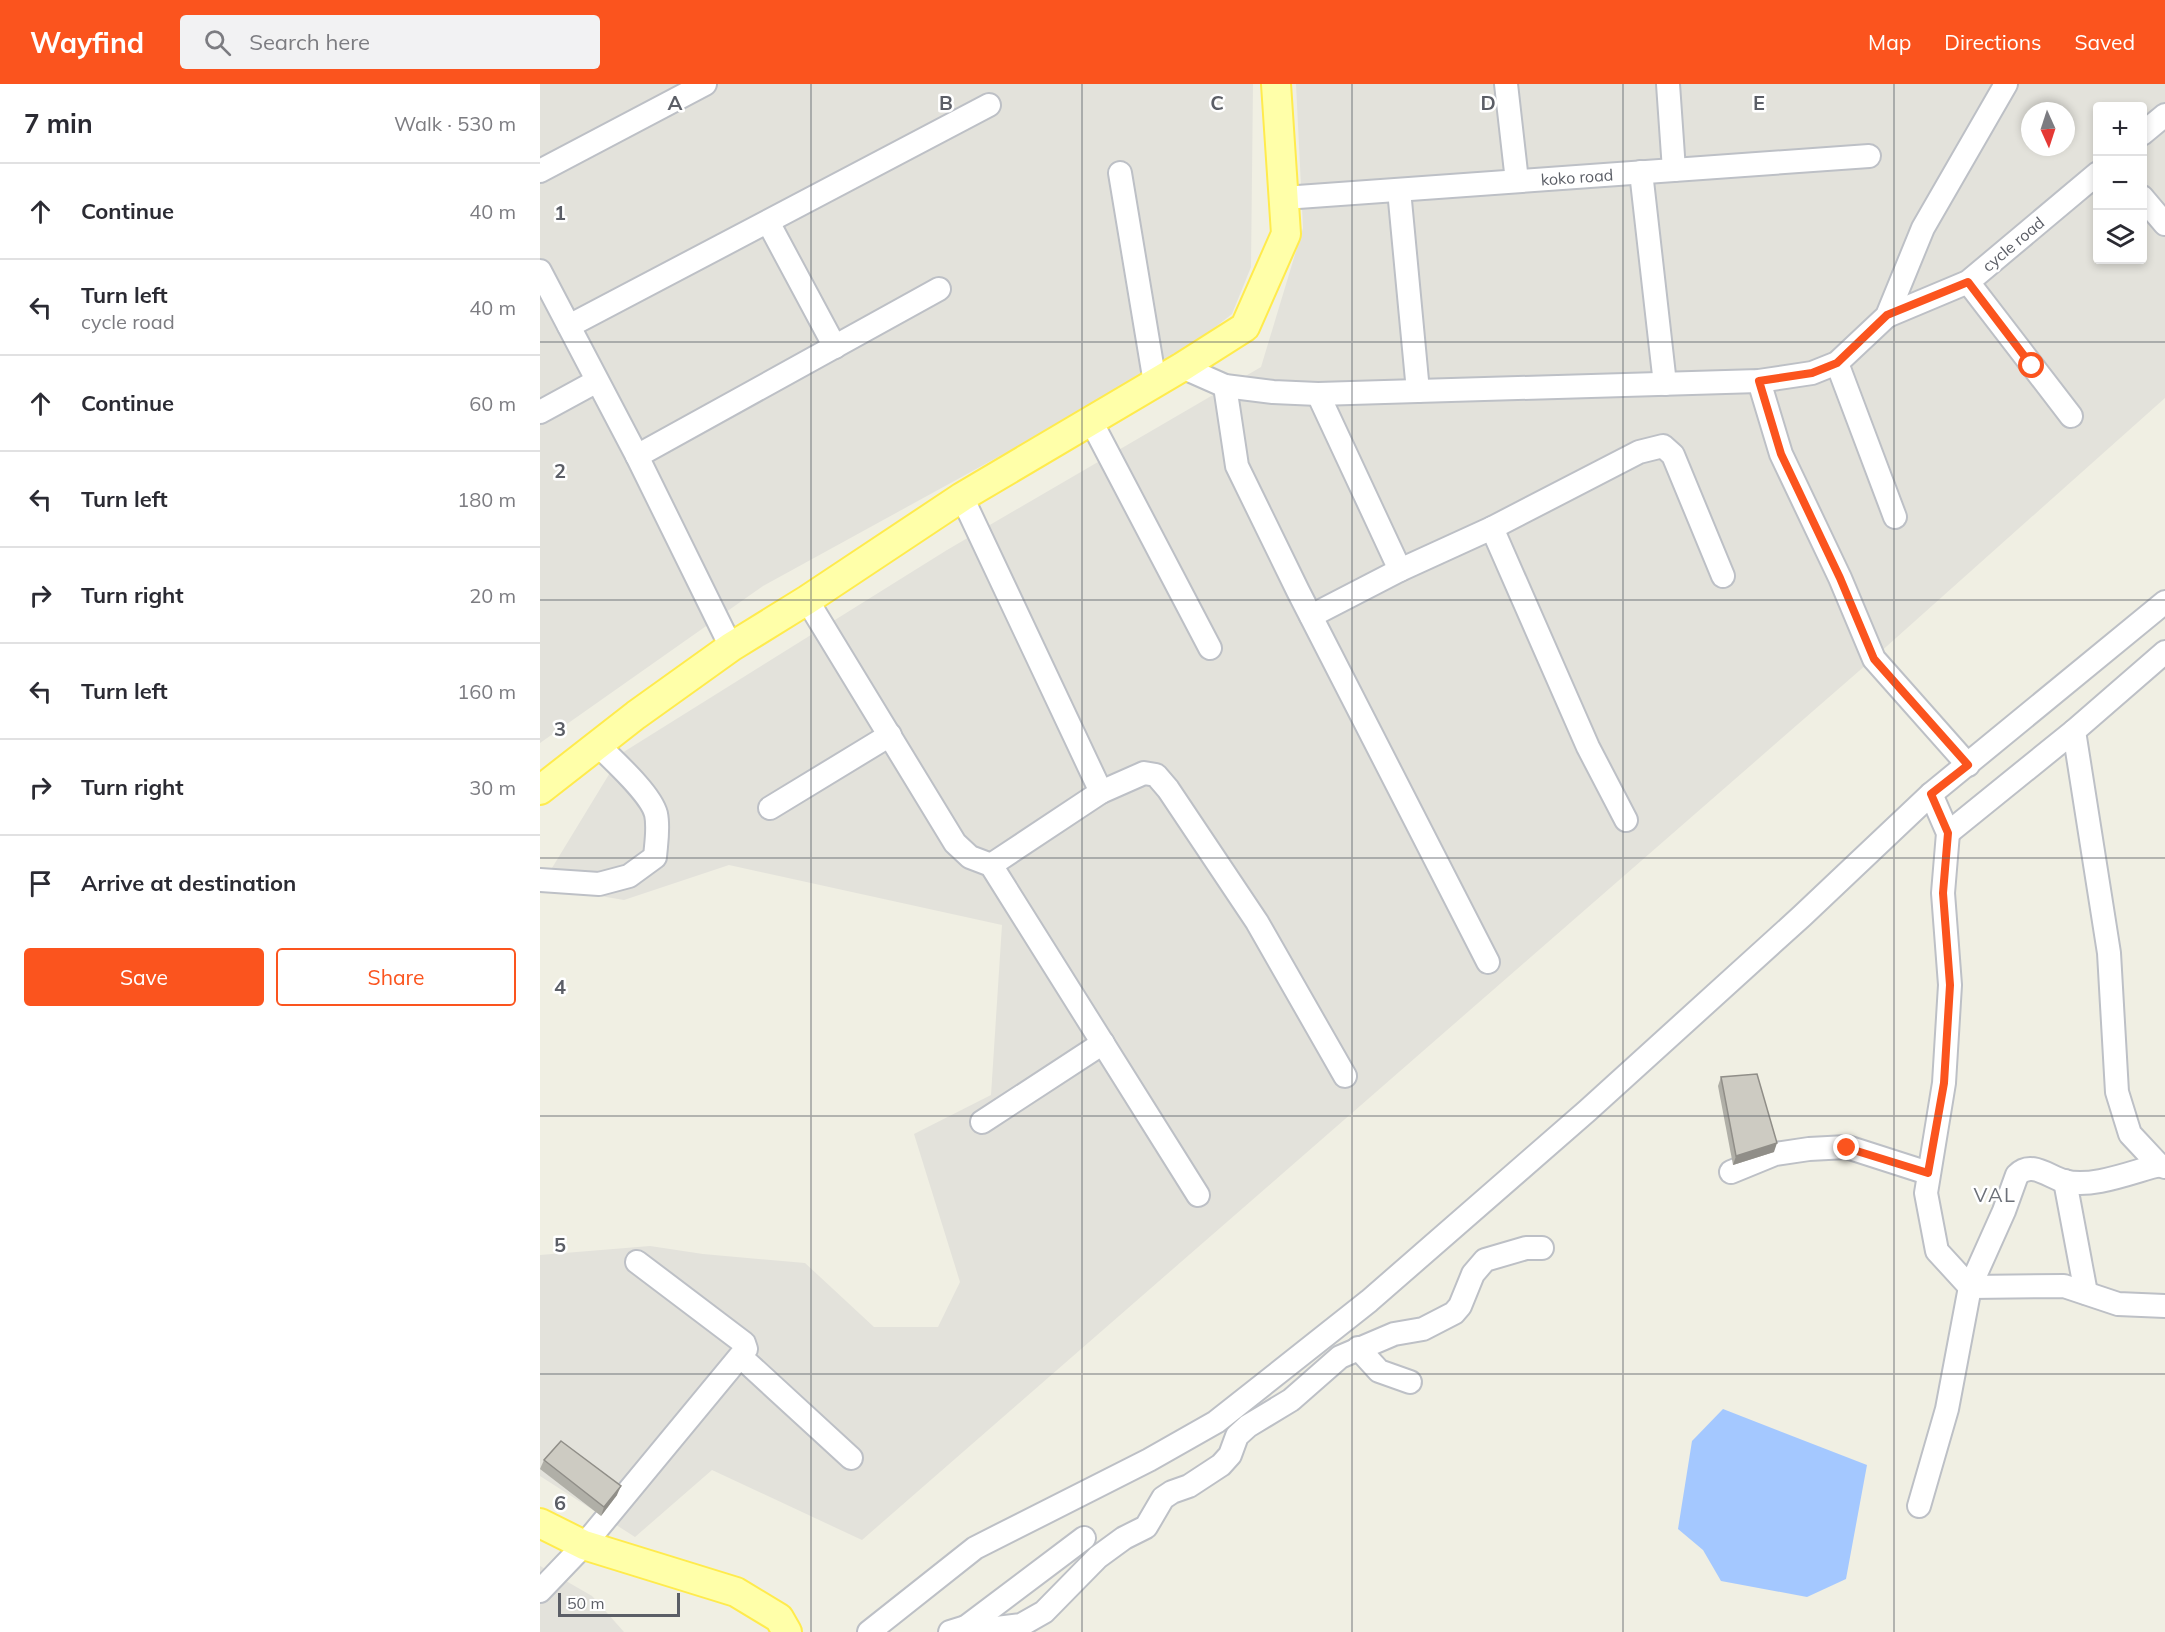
<!DOCTYPE html>
<meta charset="utf-8">
<style>
:root{--surface:#fff;--page:#f2f2f3;--text:#2b2b33;--muted:#7c7c81;--line:#e1e1e2;--accent:#fb541e}
body{margin:0;font-family:Mulish,sans-serif;background:var(--page);color:var(--text)}
.controls{position:absolute;right:18px;top:18px;display:grid;overflow:hidden;border-radius:6px;box-shadow:0 3px 9px #0003}
.controls button{width:54px;height:54px;display:grid;place-items:center;padding:0;border:0;border-bottom:2px solid var(--line);background:var(--surface);color:var(--text);font:30px sans-serif}
.compass{position:absolute;left:1481px;top:18px;width:54px;height:54px;border-radius:50%;background:var(--surface);box-shadow:0 3px 9px #0003;rotate:177deg}
.scale{position:absolute;left:18px;bottom:15px;width:122px;box-sizing:border-box;padding-left:6px;border:3px solid #5b5e66;border-top:0;font-size:16px;line-height:21px;white-space:nowrap;color:#5b5e66;-webkit-text-stroke:4px #fff;paint-order:stroke}
.stop{position:absolute;width:18px;height:18px;margin:-14px;border:4px solid #fb541e;border-radius:50%;background:#fff}
.stop.end{background:#fb541e;border-color:#fff;box-shadow:0 2px 6px #0008}
.list{margin:0;padding:0;list-style:none}
h2{display:flex;justify-content:space-between;align-items:center;height:78px;margin:0;padding:0 24px;font-size:26px}
h2 small{font-size:20px;font-weight:400;color:var(--muted)}
.list li{display:grid;grid-template-columns:39px 1fr auto;gap:18px;align-items:center;box-sizing:border-box;height:96px;padding:0 24px;border-top:2px solid var(--line)}
.list b{display:block;font-size:22px;white-space:nowrap}
.list p{margin:0;font-size:20px;white-space:nowrap;color:var(--muted)}
.list em{font-size:20px;font-style:normal;color:var(--muted)}
.actions{display:flex;gap:12px;padding:18px 24px}
.actions a{flex:1;padding:14px 0;border:2px solid var(--accent);border-radius:6px;text-align:center;font-size:21px;color:var(--accent)}
.actions .main{background:var(--accent);color:#fff}
.icon{flex:none;width:33px;height:33px;fill:none;stroke:currentColor;stroke-width:2;stroke-linecap:round;stroke-linejoin:round}
.map{position:relative;flex:none;width:1625px;height:1548px;overflow:hidden}
header{display:flex;align-items:center;gap:36px;box-sizing:border-box;height:84px;padding:0 30px;background:var(--accent);color:#fff}
header strong{font-size:28px}
nav{display:flex;gap:33px;margin-inline-start:auto;font-size:21px}
.search{width:420px;height:54px;background:var(--page);display:flex;align-items:center;gap:15px;box-sizing:border-box;padding:0 21px;border-radius:6px;color:var(--muted);font-size:22px}
main{display:flex}
aside{flex:1;background:var(--surface)}
.map>svg:first-child{display:block}
</style>
<header>
<strong>Wayfind</strong>
<div class="search"><svg class="icon" aria-label="search" viewBox="0 0 24 24"><circle cx="10" cy="10" r="6"/><path d="M15 15l6 6"/></svg>Search here</div>
<nav><a>Map</a><a>Directions</a><a>Saved</a></nav>
</header>
<main>
<aside>
<h2>7 min<small>Walk · 530 m</small></h2>
<ul class="list">
<li><svg class="icon" aria-label="ahead" viewBox="0 0 24 24"><path d="M12 20V5M6 11l6-6 6 6"/></svg><div><b>Continue</b></div><em>40 m</em></li>
<li><svg class="icon" aria-label="left" viewBox="0 0 24 24"><path d="M17 20v-9H6M10 6l-5 5 5 5"/></svg><div><b>Turn left</b><p>cycle road</p></div><em>40 m</em></li>
<li><svg class="icon" aria-label="ahead" viewBox="0 0 24 24"><path d="M12 20V5M6 11l6-6 6 6"/></svg><div><b>Continue</b></div><em>60 m</em></li>
<li><svg class="icon" aria-label="left" viewBox="0 0 24 24"><path d="M17 20v-9H6M10 6l-5 5 5 5"/></svg><div><b>Turn left</b></div><em>180 m</em></li>
<li><svg class="icon" aria-label="right" viewBox="0 0 24 24"><path d="M7 20v-9h11M14 6l5 5-5 5"/></svg><div><b>Turn right</b></div><em>20 m</em></li>
<li><svg class="icon" aria-label="left" viewBox="0 0 24 24"><path d="M17 20v-9H6M10 6l-5 5 5 5"/></svg><div><b>Turn left</b></div><em>160 m</em></li>
<li><svg class="icon" aria-label="right" viewBox="0 0 24 24"><path d="M7 20v-9h11M14 6l5 5-5 5"/></svg><div><b>Turn right</b></div><em>30 m</em></li>
<li><svg class="icon" aria-label="arrive" viewBox="0 0 24 24"><path d="M6 21V4h12l-3 4 3 4H6"/></svg><div><b>Arrive at destination</b></div></li>
</ul>
<div class="actions"><a class="main">Save</a><a>Share</a></div>
</aside>
<div class="map">
<svg width="1625" height="1548" viewBox="0 0 1625 1548">
<rect width="100%" height="100%" fill="#f0efe3"/>
<g fill="#e3e2db" fill-rule="evenodd">
<polygon points="0,0 713,0 711,183 692,230 631,278 223,502 0,659"/>
<path d="M 756,0 L 1625,0 L 1625,314 L 1319,587 L 322,1456 L 172,1386 L 95,1453 L 0,1392 L 0,1171 L 110,1162 L 163,1170 L 265,1179 L 334,1243 L 398,1243 L 420,1198 L 374,1050 L 451,1011 L 462,841 L 189,781 L 84,816 L 1,802 L 82,669 L 407,466 L 721,283 L 763,144 ZM 1558,22 L 1602,22 L 1602,176 L 1558,176 ZM 1490,27 L 1526,27 L 1526,63 L 1490,63 Z"/>
<polygon points="0,1482 52,1512 84,1548 0,1548"/>
</g>
<polygon fill="#a4c8ff" points="1183,1325 1327,1381 1306,1495 1267,1513 1181,1497 1163,1466 1138,1445 1152,1357"/>
<g fill="none" stroke-linecap="round" stroke-linejoin="round">
<g stroke="#bdc0c6" stroke-width="26">
<g id="minor">
<polyline points="966,0 977,97"/>
<polyline points="1128,0 1134,86"/>
<polyline points="1602,50 1625,31"/>
<polyline points="0,87 165,0"/>
<polyline points="1101,88 1125,300"/>
<polyline points="580,89 615,299"/>
<polyline points="859,106 878,307"/>
<polyline points="1602,113 1625,140"/>
<polyline points="744,114 1329,72"/>
<polyline points="228,138 295,263"/>
<polyline points="0,187 97,372 191,563"/>
<polyline points="1428,198 1531,332"/>
<polyline points="1347,232 1428,198 1558,89"/>
<polyline points="29,242 449,21"/>
<polyline points="1297,279 1355,433"/>
<polyline points="642,283 685,302 733,308 778,310 1219,297 1272,289 1297,279 1347,232 1383,144 1466,0"/>
<polyline points="1219,297 1241,370 1300,494 1334,575 1428,681"/>
<polyline points="685,302 697,382 758,507 948,878"/>
<polyline points="778,310 860,486 952,444 1048,663 1086,736"/>
<polyline points="0,328 57,297"/>
<polyline points="551,337 670,564"/>
<polyline points="97,372 399,205"/>
<polyline points="422,413 561,708 451,781"/>
<polyline points="952,444 1099,368 1123,362 1133,371 1183,492"/>
<polyline points="267,516 415,759 430,773 451,781 658,1111"/>
<polyline points="771,532 860,486"/>
<polyline points="1534,647 1625,568"/>
<polyline points="561,708 604,689 616,691 628,705 717,838 805,992"/>
<polyline points="1391,710 1408,749 1403,809 1410,901 1404,999 1386,1109 1397,1167 1430,1203 1524,1202 1578,1220 1625,1222"/>
<polyline points="230,724 350,651"/>
<polyline points="1408,749 1534,647 1569,869 1577,1008 1590,1050 1619,1081 1625,1083"/>
<path d="M 0,796 L 59,800 L 89,792 L 115,773 C 116,760 119,744 116,730 C 111,710 74,677 58,661"/>
<polyline points="442,1038 563,959"/>
<polyline points="1191,1088 1235,1070 1269,1065 1307,1063 1388,1089"/>
<polyline points="1525,1097 1546,1209"/>
<polyline points="818,1264 839,1287 870,1298"/>
<polyline points="201,1273 311,1374"/>
<path d="M 1379,1422 L 1407,1325 L 1430,1203 L 1464,1127 L 1477,1091 C 1491,1076 1509,1093 1524,1097 C 1551,1105 1592,1088 1619,1081"/>
<polyline points="0,1507 44,1461 206,1265 204,1259 97,1178"/>
<polyline points="426,1543 544,1454"/>
<polyline points="329,1548 435,1464 609,1376 676,1338 829,1217 1047,1027 1262,832 1391,710 1625,518"/>
<polyline points="410,1548 426,1543 457,1544 481,1541 504,1528 558,1473 584,1454 606,1443 623,1414 632,1408 649,1402 681,1381 690,1371 697,1352 708,1342 751,1316 800,1273 854,1250 883,1245 914,1229 920,1222 933,1190 945,1176 986,1164 1002,1164"/>
</g>
</g>
<g stroke="#ffeb4d" stroke-width="32">
<g id="major">
<polyline points="0,706 96,631 191,563 267,516 422,413 642,283 705,243 746,150 736,0"/>
<polyline points="0,1439 44,1461 196,1508 239,1534 247,1548"/>
</g>
</g>
<use href="#minor" stroke="#fff" stroke-width="22"/>
<use href="#major" stroke="#ffffa9" stroke-width="28"/>
</g>
<g fill="#b0afa7">
<polygon points="1181,993 1234,1068 1193,1081 1178,1002"/>
<polygon points="4,1376 77,1411 61,1432 0,1385"/>
</g>
<g fill="#908e88">
<polygon points="1237,1059 1234,1068 1193,1081 1196,1072"/>
<polygon points="81,1402 77,1411 61,1432 64,1423"/>
</g>
<g fill="#cdcbc2" stroke="#908e88" stroke-width="1.5">
<polygon points="1217,990 1237,1059 1196,1072 1181,993"/>
<polygon points="21,1357 81,1402 64,1423 4,1376"/>
</g>
<g fill="none" stroke-linecap="round" stroke-linejoin="round">
<polyline stroke="#fb541e" stroke-width="8" points="1307,1064 1388,1089 1404,999 1410,901 1403,809 1408,749 1391,710 1428,681 1334,575 1300,494 1241,370 1219,297 1272,289 1297,279 1347,231 1428,198 1492,282"/>
</g>
<path fill="none" stroke="#5b5e66" stroke-width="1.5" stroke-opacity="0.55" d="M 271,0 L 271,1548M 542,0 L 542,1548M 812,0 L 812,1548M 1083,0 L 1083,1548M 1354,0 L 1354,1548M 0,258 L 1625,258M 0,516 L 1625,516M 0,774 L 1625,774M 0,1032 L 1625,1032M 0,1290 L 1625,1290"/>
<g text-anchor="middle" stroke-width="5" stroke-linejoin="round" paint-order="stroke">
<g font-size="16" fill="#5b5e66" stroke="#fff">
<text transform="translate(1037 93) rotate(-4)" y="6">koko road</text>
<text transform="translate(1473 160) rotate(-40)" y="6">cycle road</text>
</g>
<g font-size="20" letter-spacing="1.5" fill="#6c7078" stroke="#fff">
<text x="1455" y="1118">VAL</text>
</g>
</g>
<g font-size="20" text-anchor="middle" font-weight="bold" fill="#5b5e66" stroke="#fff" stroke-width="5" stroke-linejoin="round" paint-order="stroke">
<text x="135" y="26">A</text>
<text x="406" y="26">B</text>
<text x="677" y="26">C</text>
<text x="948" y="26">D</text>
<text x="1219" y="26">E</text>
<text x="20" y="136">1</text>
<text x="20" y="394">2</text>
<text x="20" y="652">3</text>
<text x="20" y="910">4</text>
<text x="20" y="1168">5</text>
<text x="20" y="1426">6</text>
</g>
</svg>
<div class="controls">
<button>+</button>
<button>−</button>
<button><svg class="icon" aria-label="layers" viewBox="0 0 24 24"><path d="M12 4l9 5-9 5-9-5zM3 14l9 5 9-5"/></svg></button>
</div>
<svg class="compass" viewBox="-18 -18 36 36"><path d="M0-13l5 13h-10z" fill="#e53935"/><path d="M0 13l5-13h-10z" fill="#7c7c81"/></svg>
<div class="scale">50 m</div>
<div class="stop" style="left:1492px;top:282px"></div>
<div class="stop end" style="left:1307px;top:1064px"></div>
</div>
</main>
